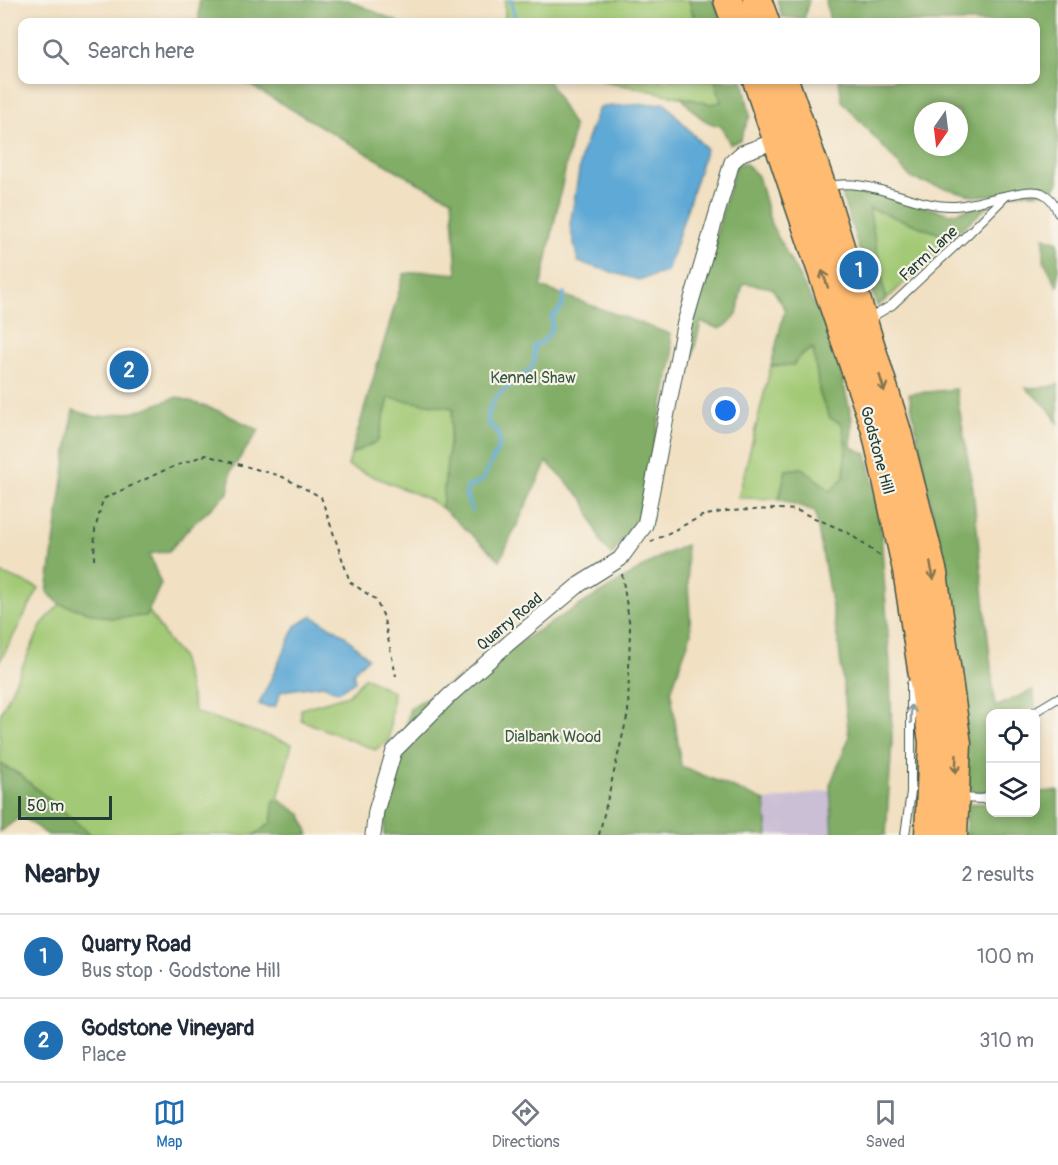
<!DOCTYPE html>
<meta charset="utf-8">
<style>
:root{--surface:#fff;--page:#f6f6f7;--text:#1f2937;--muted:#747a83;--line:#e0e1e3;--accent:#1f6fb2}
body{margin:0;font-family:Pangolin,sans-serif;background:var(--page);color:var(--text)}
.controls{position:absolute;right:18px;bottom:18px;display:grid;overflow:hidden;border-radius:12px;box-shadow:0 3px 9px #0003}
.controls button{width:54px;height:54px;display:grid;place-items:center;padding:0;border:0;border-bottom:2px solid var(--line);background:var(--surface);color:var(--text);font:30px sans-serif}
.compass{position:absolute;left:914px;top:102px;width:54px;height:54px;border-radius:50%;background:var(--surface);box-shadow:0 3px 9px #0003;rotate:194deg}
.scale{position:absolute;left:18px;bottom:15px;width:94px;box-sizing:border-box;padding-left:6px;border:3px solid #1f3d34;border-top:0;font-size:16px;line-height:21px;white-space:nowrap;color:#1f3d34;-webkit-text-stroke:4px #f7f3e8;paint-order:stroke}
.you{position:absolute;left:726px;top:411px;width:21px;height:21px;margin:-15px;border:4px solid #fff;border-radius:50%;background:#1a73e8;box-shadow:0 0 0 9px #1a73e833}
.badge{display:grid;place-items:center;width:39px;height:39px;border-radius:50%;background:var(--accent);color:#fff;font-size:20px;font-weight:700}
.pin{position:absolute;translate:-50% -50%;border:3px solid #fff;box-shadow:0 2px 6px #0006}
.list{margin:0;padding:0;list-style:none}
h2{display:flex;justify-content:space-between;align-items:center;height:78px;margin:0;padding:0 24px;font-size:26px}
h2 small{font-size:20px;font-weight:400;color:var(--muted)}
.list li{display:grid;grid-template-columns:39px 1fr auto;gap:18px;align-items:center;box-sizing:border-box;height:84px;padding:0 24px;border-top:2px solid var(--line)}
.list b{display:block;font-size:22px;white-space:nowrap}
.list p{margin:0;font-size:20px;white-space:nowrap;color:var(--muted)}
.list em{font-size:20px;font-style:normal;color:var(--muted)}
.icon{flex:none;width:33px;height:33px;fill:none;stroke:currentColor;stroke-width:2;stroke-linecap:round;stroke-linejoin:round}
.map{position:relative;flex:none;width:1058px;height:835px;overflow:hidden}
.search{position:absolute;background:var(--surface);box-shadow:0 3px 9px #0003;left:18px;right:18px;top:18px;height:66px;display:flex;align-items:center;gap:15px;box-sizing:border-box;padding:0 21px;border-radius:12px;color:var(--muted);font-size:22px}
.sheet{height:246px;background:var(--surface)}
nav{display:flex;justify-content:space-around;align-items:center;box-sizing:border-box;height:84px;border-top:2px solid var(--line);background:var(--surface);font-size:16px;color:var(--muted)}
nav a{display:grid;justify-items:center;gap:3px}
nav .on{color:var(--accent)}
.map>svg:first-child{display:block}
</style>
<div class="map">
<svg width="1058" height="835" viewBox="0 0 1058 835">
<rect width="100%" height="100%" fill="#f7f3e8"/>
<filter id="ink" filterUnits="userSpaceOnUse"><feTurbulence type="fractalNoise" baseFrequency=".0167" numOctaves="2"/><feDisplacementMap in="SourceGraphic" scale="12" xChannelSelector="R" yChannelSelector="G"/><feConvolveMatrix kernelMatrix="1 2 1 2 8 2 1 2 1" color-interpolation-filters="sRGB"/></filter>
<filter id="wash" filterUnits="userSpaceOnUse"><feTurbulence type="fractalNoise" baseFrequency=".008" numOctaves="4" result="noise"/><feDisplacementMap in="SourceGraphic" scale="24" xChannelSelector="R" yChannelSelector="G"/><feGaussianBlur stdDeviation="1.35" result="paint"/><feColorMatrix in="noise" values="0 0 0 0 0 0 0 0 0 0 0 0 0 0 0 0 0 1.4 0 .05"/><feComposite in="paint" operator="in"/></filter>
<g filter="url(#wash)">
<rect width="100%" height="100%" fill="#f1e0c2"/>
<polygon fill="#cbbfd5" points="830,790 833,835 768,835 765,801"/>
<g fill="#a2c974" stroke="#608354" stroke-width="1.5">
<polygon points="505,0 689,0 695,22 502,22 505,20"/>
<polygon points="600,80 715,80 722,102 711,104"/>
<polygon points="869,208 951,238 886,300"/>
<polygon points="813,348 820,395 830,418 842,424 846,446 844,477 831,491 802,468 786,470 779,499 738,498 771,366 793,365 800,356"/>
<polygon points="389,397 453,408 442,508 428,499 348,466 351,454 378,441"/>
<polygon points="0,573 39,588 0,661"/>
<polygon points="60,604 109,618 146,616 149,611 171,645 181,656 195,712 292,744 278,799 274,800 271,823 254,835 91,835 19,774 0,764 0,715 42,624"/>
<polygon points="365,677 393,692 389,740 375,750 301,720 301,709 348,695"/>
</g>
<g fill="#81ad66" stroke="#50754d" stroke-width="1.5" fill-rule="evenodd">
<polygon points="199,0 348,0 398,22 199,22"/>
<polygon points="689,0 714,0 722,22 695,22"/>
<polygon points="777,0 809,0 804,19 782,17"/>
<path d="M 826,0 L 1058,0 L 1058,184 L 1050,192 L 974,196 L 912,179 L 842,101 L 839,80 L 1036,80 L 1036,22 L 830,22 ZM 923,111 L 959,111 L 959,147 L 923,147 Z"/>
<polygon points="241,80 548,80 574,127 541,287 670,334 673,357 639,515 612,555 602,544 584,500 547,462 500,560 442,508 453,408 389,398 378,441 351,454 404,274 425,271 457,274 452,199 420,184"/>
<path d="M 715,80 L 743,80 L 750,116 L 740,140 L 730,144 L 721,126 C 702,123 694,112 681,97 L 711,104 L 721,102 Z"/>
<path d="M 736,164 L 746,164 L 758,176 L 771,224 L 833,340 L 852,419 L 851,447 L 867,454 L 880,518 L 890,665 L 892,741 L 886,835 L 833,835 L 830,785 L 849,738 L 839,647 L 815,511 L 779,499 L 786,470 L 802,468 L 831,491 L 844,477 L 846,446 L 842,424 L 830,418 L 820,395 L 813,348 L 800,356 L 793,365 L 771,366 L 785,309 L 772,288 L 744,283 C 734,305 747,315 720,329 L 701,322 L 692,358 L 690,326 Z"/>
<polygon points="840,189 866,191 951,214 993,202 951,238 869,208 886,300 877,306"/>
<polygon points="1044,237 1058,242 1058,287 1044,261"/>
<polygon points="1058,384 1058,423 1048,408 1026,388 1048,387"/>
<polygon points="956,389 973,489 995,707 1033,690 1036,710 1031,713 990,714 990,812 1036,812 1036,792 1058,791 1058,835 965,835 967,804 986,803 988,791 976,793 962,780 941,557 909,394"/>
<polygon points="177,397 219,411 259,430 231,471 228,493 191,526 169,551 149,554 161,584 146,616 109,618 60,604 47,592 73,410 96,417 135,412"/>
<polygon points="686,545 691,634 671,691 681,766 765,801 768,835 384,835 385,818 410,708 658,558"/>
<polygon points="0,764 19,774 91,835 48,835 21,816 0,832"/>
<polygon points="278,799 302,815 309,835 254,835 271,823 274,800"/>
</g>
<g fill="#5ea9d6" stroke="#3e7385" stroke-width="1.5">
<polygon points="665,103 706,149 667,272 638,280 578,262 570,225 582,153 599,107"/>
<polygon points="312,616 343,634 368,658 353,672 355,681 338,692 323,685 281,691 275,707 266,707 259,704 296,626"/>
</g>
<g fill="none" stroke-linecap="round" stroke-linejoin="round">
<g stroke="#5ea9d6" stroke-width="4">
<polyline points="511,0 516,22"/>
<polyline points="472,510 466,496 468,487 482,481 500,444 498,432 488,424 489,409 498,395 525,374 534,364 534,346 545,340 552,328 552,317 562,307 564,293"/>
</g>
</g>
</g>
<g filter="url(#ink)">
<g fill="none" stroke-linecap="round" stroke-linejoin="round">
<g stroke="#3e5549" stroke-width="10">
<g id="lane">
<path d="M 826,187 C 866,175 910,206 951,206 C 971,207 1026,186 1042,193 C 1051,197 1055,204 1058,213"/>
<polyline points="871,320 877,314 892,305 970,232 1005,197"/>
<polyline points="1031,714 1058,698"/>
<polyline points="961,798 983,799 990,794"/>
<polyline points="905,835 911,792 911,684"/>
</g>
</g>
<g stroke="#3e5549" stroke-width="17">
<polyline id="street" points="373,835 376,811 394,751 449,696 510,642 580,584 620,559 645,525 684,326 732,162 742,153 784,138"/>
</g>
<g stroke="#3e5549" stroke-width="31">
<g id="highway">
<polyline points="728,0 736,22"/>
<polyline points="757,0 765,22"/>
<polyline points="757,80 876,430 907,570 933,742 929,835"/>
<polyline points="784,80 822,188 897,432 933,573 957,744 953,835"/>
</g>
</g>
<g stroke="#3e5549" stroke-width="2" stroke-dasharray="4.5 4.5" stroke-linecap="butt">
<polyline points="651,542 702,516 726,511 777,509 796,510 847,532 883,558"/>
<polyline points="94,560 95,530 103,499 165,470 205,455 281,476 321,497 350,582 375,599 383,615 396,676"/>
<polyline points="454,835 457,835"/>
<polyline points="599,835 628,713 630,627 622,574"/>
</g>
<use href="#lane" stroke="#fff" stroke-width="8"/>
<use href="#street" stroke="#fff" stroke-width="15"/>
<use href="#highway" stroke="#febb71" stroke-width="28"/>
</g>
<defs><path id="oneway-shaft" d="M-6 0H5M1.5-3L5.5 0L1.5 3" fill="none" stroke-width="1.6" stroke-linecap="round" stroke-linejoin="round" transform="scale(1.5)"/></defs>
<g stroke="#83764f">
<use href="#oneway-shaft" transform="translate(825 279) rotate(-109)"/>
<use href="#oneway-shaft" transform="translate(882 383) rotate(73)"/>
<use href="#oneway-shaft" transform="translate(932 571) rotate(78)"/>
<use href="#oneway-shaft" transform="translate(956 764) rotate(93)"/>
</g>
<use stroke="#8f9e9a" href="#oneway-shaft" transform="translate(911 714) rotate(-89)"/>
</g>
<g text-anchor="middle" stroke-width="4.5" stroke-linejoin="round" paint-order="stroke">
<g font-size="16" fill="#1f3d34" stroke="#f7f3e8">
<text transform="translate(928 253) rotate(-43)" y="6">Farm Lane</text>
<text transform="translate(878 450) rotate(75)" y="6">Godstone Hill</text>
<text transform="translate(509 621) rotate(-40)" y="6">Quarry Road</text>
</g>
<g font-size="16" fill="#395941" stroke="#f7f3e8">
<text x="533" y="383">Kennel Shaw</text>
<text x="553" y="742">Dialbank Wood</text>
</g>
</g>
</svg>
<div class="controls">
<button><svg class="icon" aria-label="locate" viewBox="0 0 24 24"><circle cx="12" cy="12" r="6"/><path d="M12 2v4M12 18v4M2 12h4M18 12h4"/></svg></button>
<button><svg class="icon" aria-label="layers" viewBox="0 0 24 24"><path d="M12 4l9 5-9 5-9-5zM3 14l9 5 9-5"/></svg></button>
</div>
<svg class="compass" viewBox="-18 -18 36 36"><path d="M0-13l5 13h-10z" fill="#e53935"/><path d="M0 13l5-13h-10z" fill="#747a83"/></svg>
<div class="scale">50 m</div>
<div class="you"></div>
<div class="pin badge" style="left:859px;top:270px">1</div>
<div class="pin badge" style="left:129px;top:370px">2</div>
<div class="search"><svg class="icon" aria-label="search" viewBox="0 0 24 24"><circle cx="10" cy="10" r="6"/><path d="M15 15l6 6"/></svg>Search here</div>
</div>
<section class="sheet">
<h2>Nearby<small>2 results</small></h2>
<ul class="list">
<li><span class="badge">1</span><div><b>Quarry Road</b><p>Bus stop · Godstone Hill</p></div><em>100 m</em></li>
<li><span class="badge">2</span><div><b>Godstone Vineyard</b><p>Place</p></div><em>310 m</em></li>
</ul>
</section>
<nav>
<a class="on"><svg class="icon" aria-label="map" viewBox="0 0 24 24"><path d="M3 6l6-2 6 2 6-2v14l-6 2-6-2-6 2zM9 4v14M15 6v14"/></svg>Map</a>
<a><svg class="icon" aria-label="directions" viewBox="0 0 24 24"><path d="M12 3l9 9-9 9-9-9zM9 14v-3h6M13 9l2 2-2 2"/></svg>Directions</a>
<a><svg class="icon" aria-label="saved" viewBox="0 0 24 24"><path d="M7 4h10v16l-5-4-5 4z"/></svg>Saved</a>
</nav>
